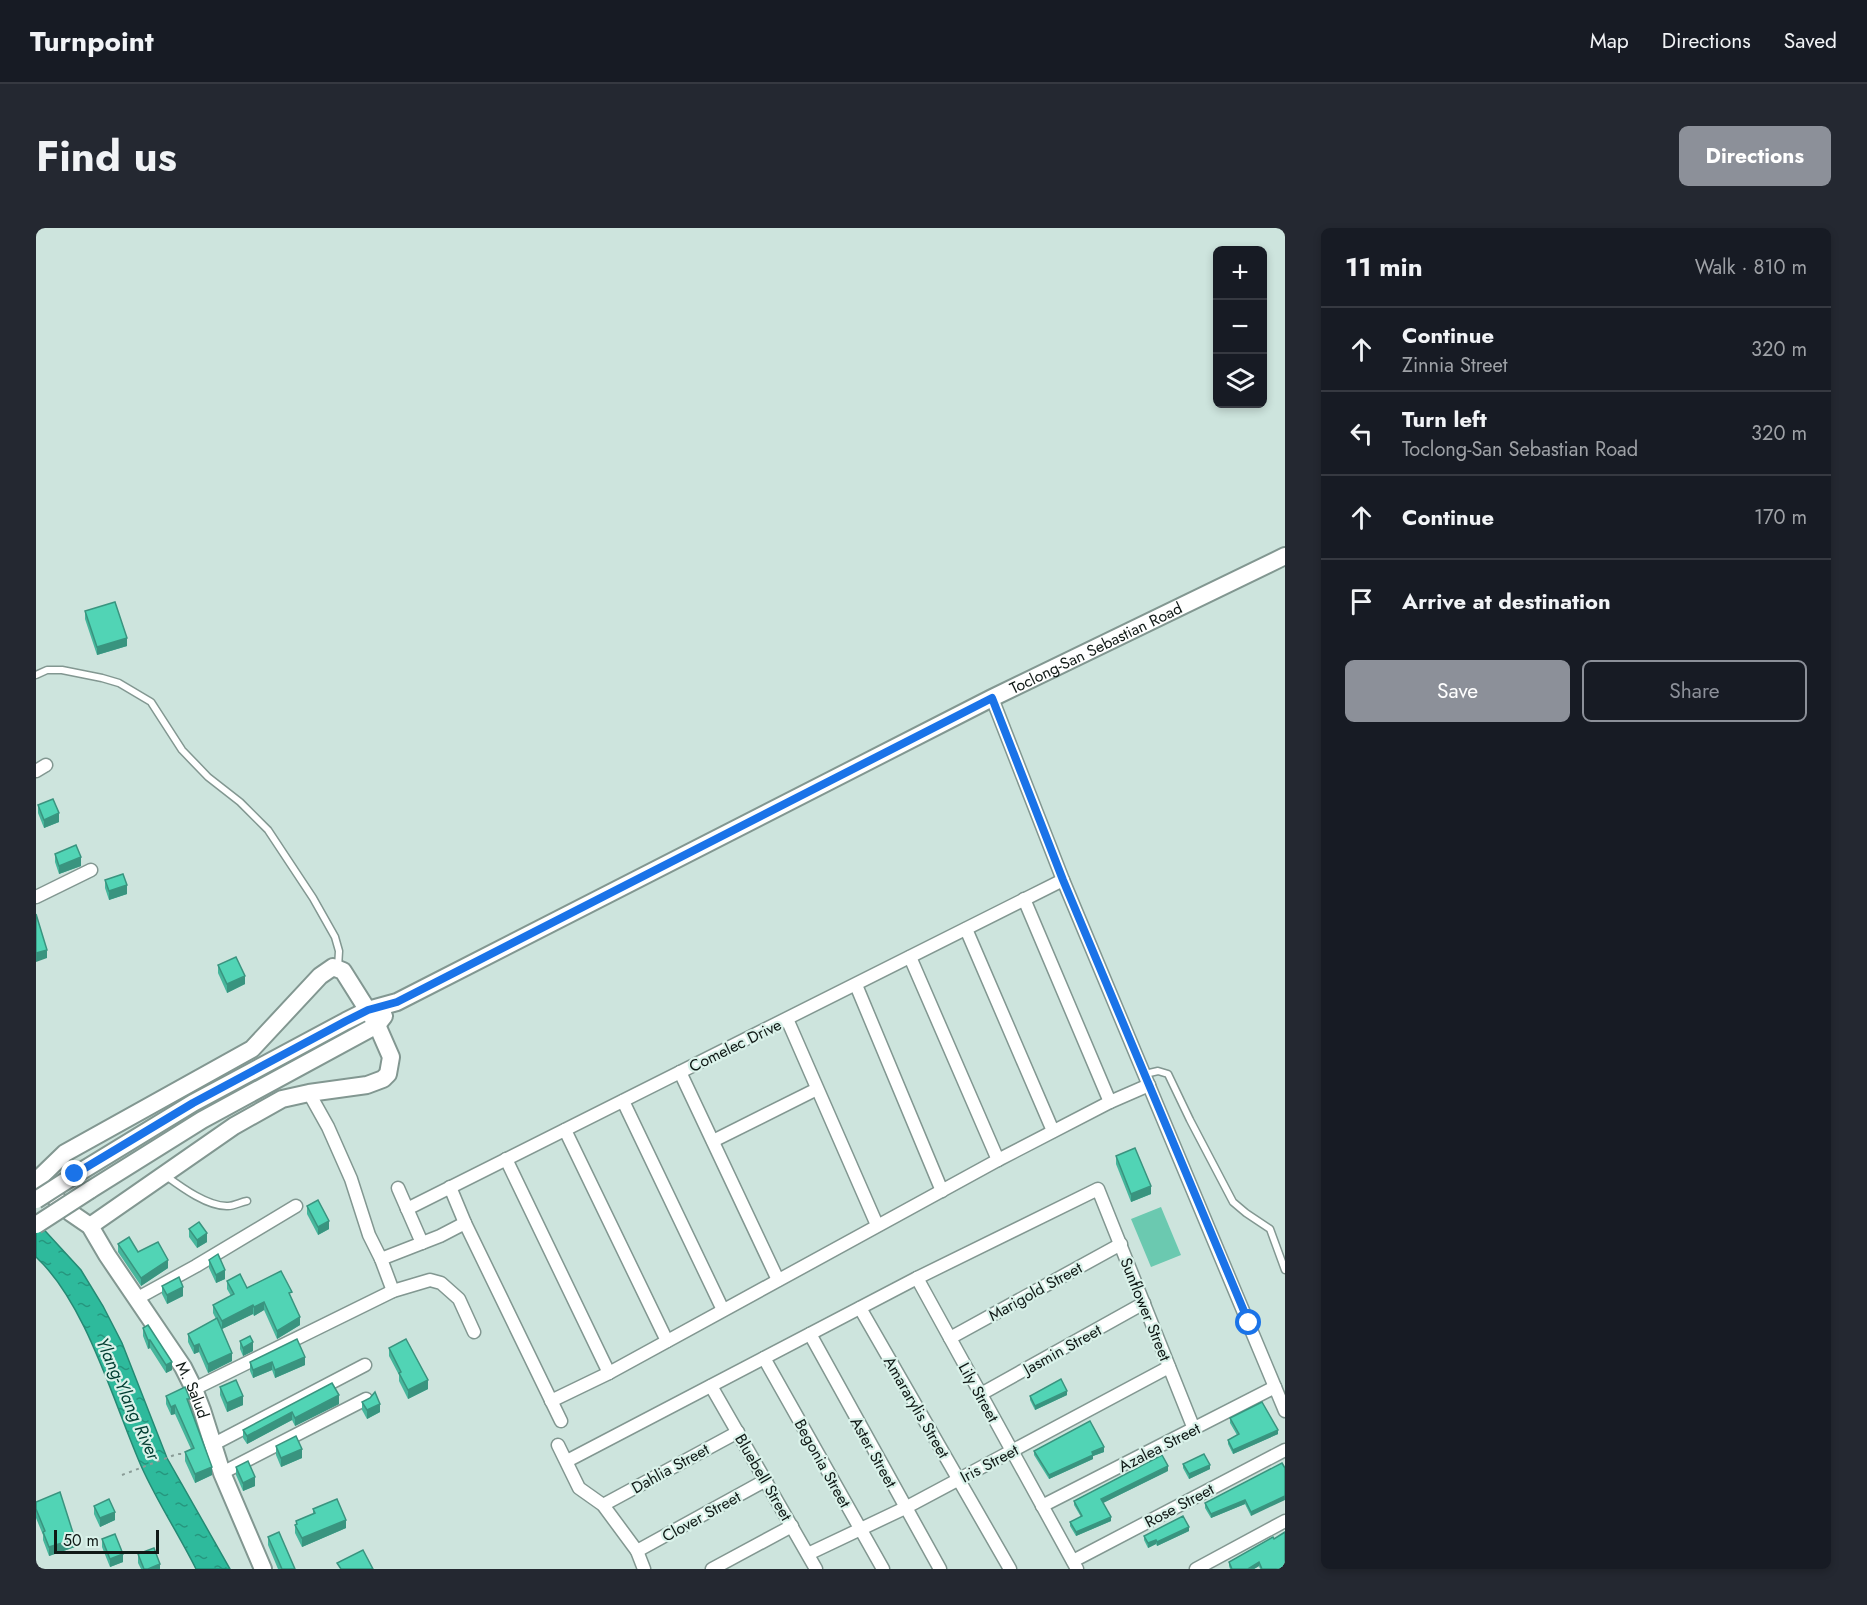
<!DOCTYPE html>
<meta charset="utf-8">
<style>
:root{--surface:#171b24;--page:#242831;--text:#f1f3f6;--muted:#9ea1a6;--line:#363941;--accent:#8c9099}
body{margin:0;font-family:Jost,sans-serif;background:var(--page);color:var(--text)}
.controls{position:absolute;right:18px;top:18px;display:grid;overflow:hidden;border-radius:9px;box-shadow:0 3px 9px #0003}
.controls button{width:54px;height:54px;display:grid;place-items:center;padding:0;border:0;border-bottom:2px solid var(--line);background:var(--surface);color:var(--text);font:30px sans-serif}
.scale{position:absolute;left:18px;bottom:15px;width:105px;box-sizing:border-box;padding-left:6px;border:3px solid #101916;border-top:0;font-size:16px;line-height:21px;white-space:nowrap;color:#101916;-webkit-text-stroke:4px #daf2ea;paint-order:stroke}
.stop{position:absolute;width:18px;height:18px;margin:-14px;border:4px solid #1a73e8;border-radius:50%;background:#fff}
.stop.end{background:#1a73e8;border-color:#fff;box-shadow:0 2px 6px #0008}
.list{margin:0;padding:0;list-style:none}
h2{display:flex;justify-content:space-between;align-items:center;height:78px;margin:0;padding:0 24px;font-size:26px}
h2 small{font-size:20px;font-weight:400;color:var(--muted)}
.list li{display:grid;grid-template-columns:39px 1fr auto;gap:18px;align-items:center;box-sizing:border-box;height:84px;padding:0 24px;border-top:2px solid var(--line)}
.list b{display:block;font-size:22px;white-space:nowrap}
.list p{margin:0;font-size:20px;white-space:nowrap;color:var(--muted)}
.list em{font-size:20px;font-style:normal;color:var(--muted)}
.actions{display:flex;gap:12px;padding:18px 24px}
.actions a{flex:1;padding:14px 0;border:2px solid var(--accent);border-radius:9px;text-align:center;font-size:21px;color:var(--accent)}
.actions .main{background:var(--accent);color:#fff}
.icon{flex:none;width:33px;height:33px;fill:none;stroke:currentColor;stroke-width:2;stroke-linecap:round;stroke-linejoin:round}
.map{position:relative;flex:none;width:1249px;height:1341px;overflow:hidden;border-radius:9px}
header{display:flex;align-items:center;gap:36px;box-sizing:border-box;height:84px;padding:0 30px;background:var(--surface);border-bottom:2px solid var(--line)}
header strong{font-size:28px}
nav{display:flex;gap:33px;margin-inline-start:auto;font-size:21px}
.intro{display:flex;align-items:center;justify-content:space-between;box-sizing:border-box;height:144px;padding:0 36px}
h1{margin:0;font-size:42px}
.button{padding:15px 27px;border-radius:9px;background:var(--accent);color:#fff;font-size:21px;font-weight:700}
main{display:flex;gap:36px;padding:0 36px}
aside{flex:1;background:var(--surface);border-radius:9px;box-shadow:0 3px 9px #0003}
.map>svg:first-child{display:block}
</style>
<header>
<strong>Turnpoint</strong>
<nav><a>Map</a><a>Directions</a><a>Saved</a></nav>
</header>
<div class="intro"><h1>Find us</h1><a class="button">Directions</a></div>
<main>
<div class="map">
<svg width="1249" height="1341" viewBox="0 0 1249 1341">
<defs>
<pattern id="water-ripples" width="26" height="14" patternUnits="userSpaceOnUse" patternTransform="scale(1.5)"><rect width="26" height="14" fill="#2eba9c"/><path d="M2 4q2-2 4 0t4 0M15 11q2-2 4 0t4 0" fill="none" stroke="#26967e"/></pattern>
</defs>
<rect width="100%" height="100%" fill="#cde4dd"/>
<polygon fill="#6bc9b0" points="1125,979 1145,1027 1115,1039 1095,991"/>
<path fill="url(#water-ripples)" stroke="#258a74" stroke-width="1.5" d="M 0,993 L 45,1042 L 67,1078 L 86,1115 L 131,1230 L 194,1341 L 160,1341 C 143,1307 122,1275 106,1240 C 78,1177 51,1076 0,1029 Z"/>
<g fill="none" stroke-linecap="round" stroke-linejoin="round">
<g stroke="#829791" stroke-width="9">
<g id="lane">
<polyline points="0,447 11,442 26,442 66,450 83,455 115,474 146,522 172,549 204,574 232,602 277,670 299,709 303,723 302,740"/>
<polyline points="1109,846 1122,843 1132,846 1154,892 1197,974 1210,985 1234,1001 1249,1042"/>
<path d="M 130,948 C 145,959 172,979 192,978 C 198,978 205,974 211,973"/>
</g>
</g>
<g stroke="#829791" stroke-width="15">
<g id="street">
<polyline points="956,470 1027,652 1249,1183"/>
<polyline points="0,543 10,537"/>
<polyline points="0,669 55,642"/>
<polyline points="988,671 1074,874"/>
<polyline points="930,701 1017,903"/>
<polyline points="874,729 962,932"/>
<polyline points="820,757 906,963"/>
<polyline points="751,791 841,997"/>
<polyline points="644,844 742,1052"/>
<polyline points="273,865 292,899 315,951 333,1007 345,1031 357,1063"/>
<polyline points="587,873 687,1082"/>
<polyline points="529,902 631,1113"/>
<polyline points="677,913 781,861"/>
<polyline points="470,931 573,1145"/>
<polyline points="414,959 429,995"/>
<polyline points="362,960 386,1015"/>
<polyline points="371,981 1027,652"/>
<polyline points="345,1031 404,1008 429,995 525,1193"/>
<polyline points="881,1050 1041,1341"/>
<polyline points="100,1071 160,1038 260,978"/>
<polyline points="824,1080 974,1341"/>
<polyline points="774,1106 904,1341"/>
<polyline points="914,1110 1085,1016"/>
<polyline points="728,1130 847,1341"/>
<polyline points="675,1158 780,1341"/>
<polyline points="158,1161 357,1063 394,1052 405,1055 423,1071 438,1104"/>
<polyline points="945,1166 1108,1075"/>
<polyline points="515,1173 573,1145 962,932 1074,874 1113,857"/>
<polyline points="176,1217 329,1137"/>
<polyline points="522,1217 543,1260 567,1277 601,1323 608,1341"/>
<polyline points="531,1233 881,1050 1062,961 1158,1201"/>
<polyline points="186,1245 330,1171"/>
<polyline points="567,1277 702,1204"/>
<polyline points="1006,1278 1239,1159"/>
<polyline points="601,1323 730,1252"/>
<polyline points="772,1326 869,1280 1133,1139"/>
<polyline points="1037,1333 1249,1222"/>
<polyline points="676,1341 756,1298"/>
<polyline points="1160,1341 1249,1293"/>
</g>
</g>
<g stroke="#829791" stroke-width="20">
<g id="secondary">
<path id="s1" d="M 39,947 L 157,875 L 310,793 L 332,782 L 361,774 L 956,470 L 1249,328"/>
<polyline points="0,953 29,925 216,821 284,748 297,739 307,743 341,797 355,829 352,846 347,851 331,857 273,865 246,871 198,898 54,998"/>
<path id="s2" d="M 4,955 L 35,985 L 54,998 L 71,1027 L 147,1139 L 158,1161 L 166,1182 L 186,1245 L 227,1341"/>
<polyline points="54,962 166,892 341,797 348,788"/>
</g>
</g>
<polyline stroke="#8a9c97" stroke-width="2" stroke-dasharray="3 4.5" stroke-linecap="butt" points="86,1247 141,1226 151,1226"/>
<use href="#lane" stroke="#fff" stroke-width="6"/>
<use href="#street" stroke="#fff" stroke-width="12"/>
<use href="#secondary" stroke="#fff" stroke-width="16"/>
<g stroke="#829791" stroke-width="20" stroke-linecap="butt">
<g id="secondary-bridge">
<polyline points="0,972 39,947"/>
<polyline points="0,997 54,962"/>
</g>
</g>
<use href="#secondary-bridge" stroke="#fff" stroke-width="16"/>
</g>
<g fill="#46b69c">
<polygon points="49,383 91,418 61,427 49,391"/>
<polygon points="2,577 23,594 8,600 2,585"/>
<polygon points="19,626 45,638 23,646 19,634"/>
<polygon points="69,652 91,666 73,672 69,660"/>
<polygon points="182,737 209,756 191,765 182,745"/>
<polygon points="1080,928 1115,966 1095,974 1080,936"/>
<polygon points="271,978 293,1001 282,1007 271,986"/>
<polygon points="153,1001 171,1014 161,1020 153,1009"/>
<polygon points="82,1016 102,1024 132,1040 105,1058 82,1024"/>
<polygon points="173,1032 189,1051 180,1055 173,1040"/>
<polygon points="191,1053 211,1060 256,1071 264,1097 241,1111 228,1082 218,1088 217,1086 186,1101 196,1133 172,1145 163,1124 158,1126 152,1114 152,1106 180,1091 177,1085 177,1077 195,1068 191,1061"/>
<polygon points="126,1058 147,1068 131,1076 126,1066"/>
<polygon points="107,1100 136,1142 130,1145 114,1120 112,1121 107,1108"/>
<polygon points="204,1113 217,1123 207,1128 204,1121"/>
<polygon points="353,1120 392,1161 372,1171 363,1153 363,1147 353,1128"/>
<polygon points="269,1129 269,1137 239,1150 236,1142 217,1150 214,1143 214,1134"/>
<polygon points="296,1155 303,1176 259,1198 256,1192 211,1216 207,1210 207,1202"/>
<polygon points="184,1159 207,1177 191,1184 184,1167"/>
<polygon points="1031,1167 999,1182 994,1172 994,1168"/>
<polygon points="130,1168 154,1178 176,1247 159,1255 149,1233 149,1224 155,1221 139,1186 135,1187 130,1176"/>
<polygon points="326,1174 344,1184 331,1191 326,1182"/>
<polygon points="1194,1190 1242,1206 1197,1226 1192,1216 1192,1212 1201,1207 1194,1195"/>
<polygon points="240,1218 266,1230 245,1239 240,1227"/>
<polygon points="998,1223 1068,1224 1057,1228 1057,1231 1013,1251 998,1227"/>
<polygon points="1246,1235 1215,1288 1209,1276 1175,1290 1169,1280 1169,1275"/>
<polygon points="1147,1236 1174,1241 1153,1251 1147,1240"/>
<polygon points="200,1239 219,1258 207,1263 200,1247"/>
<polygon points="1132,1243 1067,1275 1075,1293 1040,1308 1034,1298 1034,1294 1045,1289 1038,1277 1038,1273"/>
<polygon points="0,1274 39,1319 13,1328 7,1312 7,1307 0,1290"/>
<polygon points="58,1278 79,1292 64,1299 58,1286"/>
<polygon points="277,1281 310,1300 266,1319 259,1305 259,1297 260,1296 260,1293 277,1286"/>
<polygon points="1153,1303 1121,1318 1120,1316 1112,1320 1108,1312 1108,1308"/>
<polygon points="232,1309 259,1341 242,1341 232,1317"/>
<polygon points="1237,1309 1249,1341 1224,1341 1223,1338 1218,1341 1194,1341 1193,1338 1193,1334"/>
<polygon points="66,1311 87,1334 74,1339 66,1319"/>
<polygon points="102,1326 124,1341 105,1341 102,1335"/>
</g>
<g fill="#39947f">
<polygon points="91,410 91,418 61,427 61,419"/>
<polygon points="23,585 23,594 8,600 8,592"/>
<polygon points="45,629 45,638 23,646 23,638"/>
<polygon points="91,657 91,666 73,672 73,663"/>
<polygon points="11,722 11,730 0,734 0,725"/>
<polygon points="209,748 209,756 191,765 191,756"/>
<polygon points="1115,958 1115,966 1095,974 1095,966"/>
<polygon points="293,993 293,1001 282,1007 282,999"/>
<polygon points="171,1005 171,1014 161,1020 161,1012"/>
<polygon points="132,1032 132,1040 105,1058 105,1050"/>
<polygon points="189,1042 189,1051 180,1055 180,1047"/>
<polygon points="147,1059 147,1068 131,1076 131,1067"/>
<polygon points="228,1074 228,1082 218,1088 218,1079"/>
<polygon points="217,1077 217,1086 186,1101 186,1093"/>
<polygon points="264,1089 264,1097 241,1111 241,1103"/>
<polygon points="112,1112 114,1112 114,1120 112,1121"/>
<polygon points="217,1114 217,1123 207,1128 207,1120"/>
<polygon points="163,1116 163,1124 158,1126 158,1118"/>
<polygon points="196,1125 196,1133 172,1145 172,1136"/>
<polygon points="269,1129 269,1137 239,1150 239,1142"/>
<polygon points="136,1134 136,1142 130,1145 130,1137"/>
<polygon points="236,1134 236,1142 217,1150 217,1142"/>
<polygon points="392,1152 392,1161 372,1171 372,1162"/>
<polygon points="1031,1163 1031,1167 999,1182 999,1178"/>
<polygon points="303,1167 303,1176 259,1198 259,1190"/>
<polygon points="207,1168 207,1177 191,1184 191,1175"/>
<polygon points="344,1176 344,1184 331,1191 331,1182"/>
<polygon points="139,1177 139,1186 135,1187 135,1179"/>
<polygon points="256,1184 256,1192 211,1216 211,1208"/>
<polygon points="1242,1202 1242,1206 1197,1226 1197,1222"/>
<polygon points="1068,1219 1068,1224 1057,1228 1057,1231 1013,1251 1013,1247 1056,1224"/>
<polygon points="266,1221 266,1230 245,1239 245,1230"/>
<polygon points="1174,1237 1174,1241 1153,1251 1153,1246"/>
<polygon points="1132,1238 1132,1243 1065,1276 1065,1271"/>
<polygon points="176,1239 176,1247 159,1255 159,1246"/>
<polygon points="219,1249 219,1258 207,1263 207,1255"/>
<polygon points="1249,1265 1249,1272 1215,1288 1215,1284"/>
<polygon points="1209,1272 1209,1276 1175,1290 1175,1286"/>
<polygon points="79,1284 79,1292 64,1299 64,1290"/>
<polygon points="1075,1289 1075,1293 1040,1308 1040,1304"/>
<polygon points="310,1292 310,1300 266,1319 266,1310"/>
<polygon points="1153,1299 1153,1303 1121,1318 1121,1314"/>
<polygon points="39,1311 39,1319 13,1328 13,1319"/>
<polygon points="1120,1312 1120,1316 1112,1320 1112,1315"/>
<polygon points="87,1326 87,1334 74,1339 74,1331"/>
<polygon points="1223,1334 1223,1338 1218,1341 1212,1341"/>
<polygon points="124,1336 124,1341 112,1341"/>
</g>
<g fill="#51d4b5" stroke="#39947f" stroke-width="1.5">
<polygon points="79,374 91,410 61,419 49,383"/>
<polygon points="17,571 23,585 8,592 2,577"/>
<polygon points="40,617 45,629 23,638 19,626"/>
<polygon points="87,646 91,657 73,663 69,652"/>
<polygon points="0,686 11,722 0,725"/>
<polygon points="200,729 209,748 191,756 182,737"/>
<polygon points="1099,920 1115,958 1095,966 1080,928"/>
<polygon points="282,972 293,993 282,999 271,978"/>
<polygon points="163,994 171,1005 161,1012 153,1001"/>
<polygon points="93,1009 102,1024 122,1014 132,1032 105,1050 82,1016"/>
<polygon points="182,1026 189,1042 180,1047 173,1032"/>
<polygon points="245,1043 256,1064 253,1065 264,1089 241,1103 228,1074 218,1079 217,1077 186,1093 177,1077 198,1066 191,1053 204,1046 211,1060"/>
<polygon points="143,1049 147,1059 131,1067 126,1058"/>
<polygon points="181,1090 196,1125 172,1136 163,1116 158,1118 152,1106"/>
<polygon points="112,1097 136,1134 130,1137 114,1112 112,1112 107,1100"/>
<polygon points="214,1108 217,1114 207,1120 204,1113"/>
<polygon points="261,1111 269,1129 239,1142 236,1134 217,1142 214,1134"/>
<polygon points="370,1111 392,1152 372,1162 363,1145 365,1144 353,1120"/>
<polygon points="1025,1151 1031,1163 999,1178 994,1168"/>
<polygon points="200,1152 207,1168 191,1175 184,1159"/>
<polygon points="296,1155 303,1167 259,1190 256,1184 211,1208 207,1202"/>
<polygon points="149,1159 154,1171 151,1171 176,1239 159,1246 149,1224 158,1220 139,1177 135,1179 130,1168"/>
<polygon points="339,1164 344,1176 331,1182 326,1174 334,1170"/>
<polygon points="1226,1174 1242,1202 1197,1222 1192,1212 1203,1206 1194,1190"/>
<polygon points="1054,1193 1068,1219 1056,1224 1057,1227 1013,1247 998,1223"/>
<polygon points="260,1208 266,1221 245,1230 240,1218"/>
<polygon points="1168,1226 1174,1237 1153,1246 1147,1236"/>
<polygon points="1126,1227 1132,1238 1065,1271 1075,1289 1040,1304 1034,1294 1046,1288 1038,1273"/>
<polygon points="212,1233 219,1249 207,1255 200,1239"/>
<polygon points="1246,1235 1249,1240 1249,1268 1215,1284 1209,1272 1175,1286 1169,1275"/>
<polygon points="24,1264 39,1311 13,1319 7,1304 9,1303 0,1281 0,1274"/>
<polygon points="73,1271 79,1284 64,1290 58,1278"/>
<polygon points="301,1271 310,1292 266,1310 259,1297 261,1296 260,1293 279,1285 277,1281"/>
<polygon points="1147,1288 1153,1299 1121,1314 1120,1312 1112,1315 1108,1308"/>
<polygon points="243,1304 259,1341 246,1341 232,1309"/>
<polygon points="1249,1304 1249,1341 1226,1341 1223,1334 1212,1341 1196,1341 1193,1334 1237,1309 1238,1311"/>
<polygon points="79,1306 87,1326 74,1331 66,1311"/>
<polygon points="118,1320 124,1336 112,1341 108,1341 102,1326"/>
<polygon points="327,1322 337,1341 305,1341 301,1335"/>
</g>
<g fill="none" stroke-linecap="round" stroke-linejoin="round">
<polyline stroke="#1a73e8" stroke-width="8" points="39,946 157,875 310,793 332,782 361,774 956,470 1027,652 1213,1095"/>
</g>
<g text-anchor="middle" stroke-width="4.5" stroke-linejoin="round" paint-order="stroke">
<g font-size="16" fill="#101916" stroke="#daf2ea">
<text dy="6" stroke="none"><textPath href="#s1" startOffset="1150">Toclong-San Sebastian Road</textPath></text>
<text transform="translate(699 817) rotate(-26)" y="6">Comelec Drive</text>
<text transform="translate(999 1063) rotate(-29)" y="6">Marigold Street</text>
<text transform="translate(1110 1081) rotate(68)" y="6">Sunflower Street</text>
<text transform="translate(1026 1121) rotate(-29)" y="6">Jasmin Street</text>
<text dy="6" stroke="none"><textPath href="#s2" startOffset="260">M. Salud</textPath></text>
<text transform="translate(943 1164) rotate(61)" y="6">Lily Street</text>
<text transform="translate(881 1179) rotate(60)" y="6">Amararylis Street</text>
<text transform="translate(1123 1219) rotate(-27)" y="6">Azalea Street</text>
<text transform="translate(838 1224) rotate(61)" y="6">Aster Street</text>
<text transform="translate(787 1235) rotate(61)" y="6">Begonia Street</text>
<text transform="translate(953 1235) rotate(-28)" y="6">Iris Street</text>
<text transform="translate(634 1240) rotate(-29)" y="6">Dahlia Street</text>
<text transform="translate(728 1249) rotate(60)" y="6">Bluebell Street</text>
<text transform="translate(1143 1277) rotate(-28)" y="6">Rose Street</text>
<text transform="translate(665 1288) rotate(-29)" y="6">Clover Street</text>
</g>
<g font-size="18" font-style="italic" fill="#003d31" stroke="#daf2ea">
<text transform="translate(92 1171) rotate(66)" y="6">Ylang-Ylang River</text>
</g>
</g>
</svg>
<div class="controls">
<button>+</button>
<button>−</button>
<button><svg class="icon" aria-label="layers" viewBox="0 0 24 24"><path d="M12 4l9 5-9 5-9-5zM3 14l9 5 9-5"/></svg></button>
</div>
<div class="scale">50 m</div>
<div class="stop" style="left:1213px;top:1095px"></div>
<div class="stop end" style="left:39px;top:946px"></div>
</div>
<aside>
<h2>11 min<small>Walk · 810 m</small></h2>
<ul class="list">
<li><svg class="icon" aria-label="ahead" viewBox="0 0 24 24"><path d="M12 20V5M6 11l6-6 6 6"/></svg><div><b>Continue</b><p>Zinnia Street</p></div><em>320 m</em></li>
<li><svg class="icon" aria-label="left" viewBox="0 0 24 24"><path d="M17 20v-9H6M10 6l-5 5 5 5"/></svg><div><b>Turn left</b><p>Toclong-San Sebastian Road</p></div><em>320 m</em></li>
<li><svg class="icon" aria-label="ahead" viewBox="0 0 24 24"><path d="M12 20V5M6 11l6-6 6 6"/></svg><div><b>Continue</b></div><em>170 m</em></li>
<li><svg class="icon" aria-label="arrive" viewBox="0 0 24 24"><path d="M6 21V4h12l-3 4 3 4H6"/></svg><div><b>Arrive at destination</b></div></li>
</ul>
<div class="actions"><a class="main">Save</a><a>Share</a></div>
</aside>
</main>
